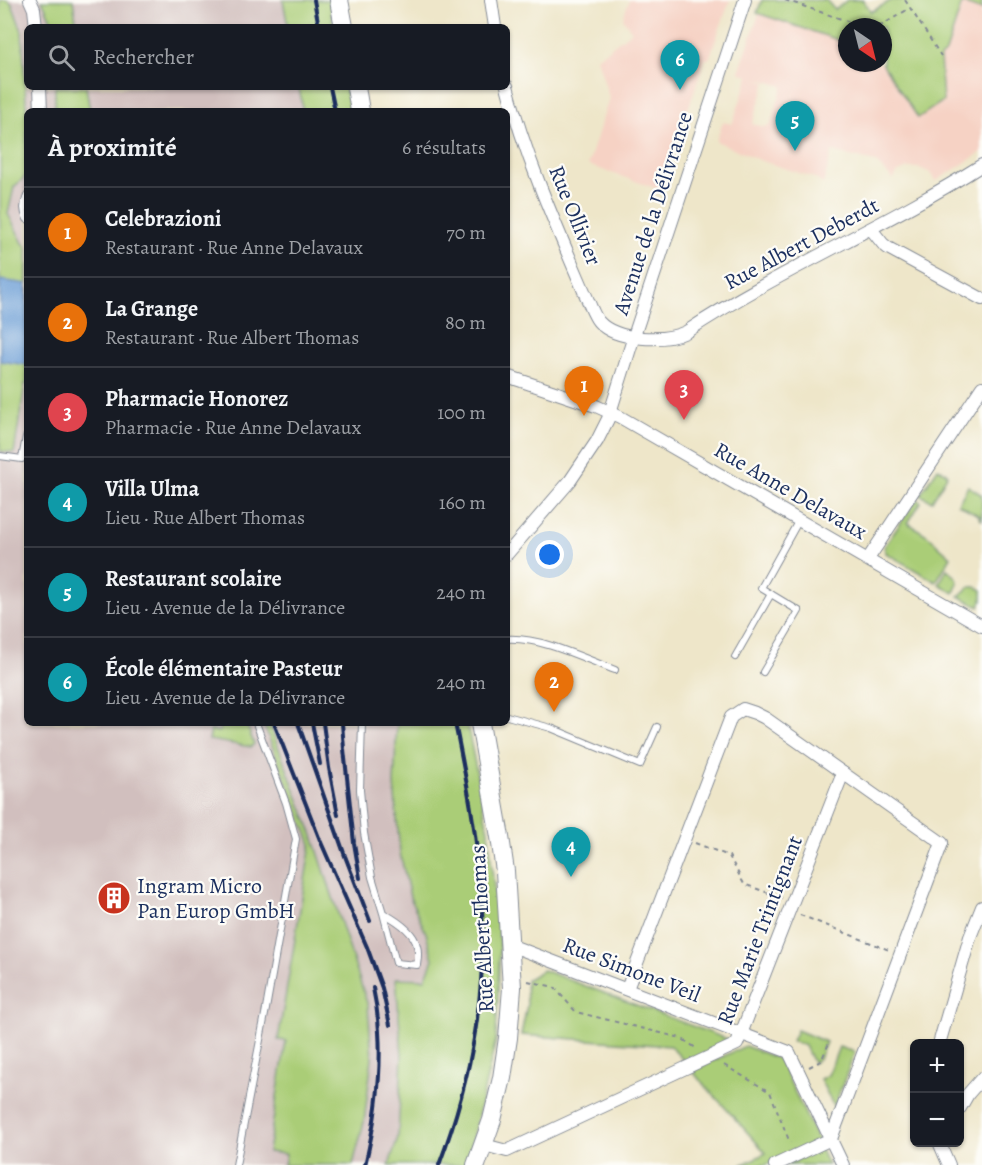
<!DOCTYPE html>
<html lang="fr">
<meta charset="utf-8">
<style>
:root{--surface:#171b24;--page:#242831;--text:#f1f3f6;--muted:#9ea1a6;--line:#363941;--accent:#c8321e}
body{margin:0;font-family:Alegreya,serif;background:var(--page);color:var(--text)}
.controls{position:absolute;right:18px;bottom:18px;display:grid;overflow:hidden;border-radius:9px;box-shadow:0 2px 4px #0004}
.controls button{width:54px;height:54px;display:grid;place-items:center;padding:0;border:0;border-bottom:2px solid var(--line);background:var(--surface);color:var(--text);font:30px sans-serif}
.compass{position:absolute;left:838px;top:18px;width:54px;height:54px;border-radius:50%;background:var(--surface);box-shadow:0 2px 4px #0004;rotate:145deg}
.you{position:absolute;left:550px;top:555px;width:21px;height:21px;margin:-15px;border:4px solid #fff;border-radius:50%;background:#1a73e8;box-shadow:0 0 0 9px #1a73e833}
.badge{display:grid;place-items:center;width:39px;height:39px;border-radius:50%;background:var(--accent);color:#fff;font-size:20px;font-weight:700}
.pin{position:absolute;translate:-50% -50px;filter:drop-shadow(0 2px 3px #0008)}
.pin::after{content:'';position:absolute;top:32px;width:21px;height:18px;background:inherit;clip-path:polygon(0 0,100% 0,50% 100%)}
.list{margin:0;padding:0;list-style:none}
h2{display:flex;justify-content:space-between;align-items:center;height:78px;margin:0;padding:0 24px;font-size:26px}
h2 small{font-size:20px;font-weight:400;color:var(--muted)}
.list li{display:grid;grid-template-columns:39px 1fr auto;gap:18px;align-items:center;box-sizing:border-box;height:90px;padding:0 24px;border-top:2px solid var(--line)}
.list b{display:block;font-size:22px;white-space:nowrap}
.list p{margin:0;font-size:20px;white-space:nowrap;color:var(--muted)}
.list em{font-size:20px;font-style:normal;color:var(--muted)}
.icon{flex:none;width:33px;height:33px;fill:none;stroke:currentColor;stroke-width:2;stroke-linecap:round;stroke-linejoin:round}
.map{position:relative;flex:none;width:982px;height:1165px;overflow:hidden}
.search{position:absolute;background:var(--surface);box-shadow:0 2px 4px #0004;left:24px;top:24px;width:486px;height:66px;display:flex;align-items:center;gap:15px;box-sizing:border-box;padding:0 21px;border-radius:9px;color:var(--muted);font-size:22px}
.panel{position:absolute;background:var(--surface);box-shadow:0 2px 4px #0004;left:24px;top:108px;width:486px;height:618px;border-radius:9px}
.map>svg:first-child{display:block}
</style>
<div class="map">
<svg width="982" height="1165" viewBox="0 0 982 1165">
<rect width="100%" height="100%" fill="#fdfcf7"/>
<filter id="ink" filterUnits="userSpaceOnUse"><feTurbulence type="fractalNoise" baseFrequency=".0167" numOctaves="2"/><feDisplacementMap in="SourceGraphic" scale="12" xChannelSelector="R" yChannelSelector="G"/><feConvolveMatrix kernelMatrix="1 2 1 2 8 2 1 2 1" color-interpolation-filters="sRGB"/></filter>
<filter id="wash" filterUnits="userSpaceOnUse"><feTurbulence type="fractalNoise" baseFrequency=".008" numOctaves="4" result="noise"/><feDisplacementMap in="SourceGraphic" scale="24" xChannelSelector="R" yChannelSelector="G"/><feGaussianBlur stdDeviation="1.35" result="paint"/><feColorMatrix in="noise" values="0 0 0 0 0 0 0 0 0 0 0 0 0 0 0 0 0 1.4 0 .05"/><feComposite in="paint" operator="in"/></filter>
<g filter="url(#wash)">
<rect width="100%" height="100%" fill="#eee6c9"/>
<g fill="#f6d2c4" fill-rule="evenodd">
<polygon points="629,0 730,0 709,59 705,59 661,190 588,165 609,98 597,58 632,31 623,19"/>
<path d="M 962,2 L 982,10 L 982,152 L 936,181 L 929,172 L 919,168 L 908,168 L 898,172 L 893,179 L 875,162 L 832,152 L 823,184 L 815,178 L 762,161 L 716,141 L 723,122 L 732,124 L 749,76 L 739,72 L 759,14 L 847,43 L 847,63 L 882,63 L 918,118 L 943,101 L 940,57 L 946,52 ZM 753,77 L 783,86 L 770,125 L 765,127 L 752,124 L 766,82 Z"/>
</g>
<polygon fill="#d1bfbe" points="0,0 329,0 334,27 27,27 27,87 345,87 350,111 27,111 27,723 467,723 488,830 500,945 496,1040 469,1155 464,1165 0,1165"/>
<g fill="#aacd77" stroke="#627e6a" stroke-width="1.5">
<polygon points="0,0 8,0 12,4 22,31 27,120 27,175 14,187 8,214 23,243 27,247 27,384 25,384 14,453 0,451"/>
<polygon points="42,0 73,0 77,27 52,27 52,22"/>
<polygon points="283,0 329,0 334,27 288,27"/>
<polygon points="762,0 826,0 835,10 847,0 863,0 871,12 892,0 956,0 962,2 963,0 982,0 982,10 962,3 946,52 940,57 943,101 918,118 882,63 883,63 883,27 847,27 847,43 757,13"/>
<polygon points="55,87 86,87 90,111 55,111"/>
<polygon points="299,87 345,87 350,111 303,111"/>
<polygon points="938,468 948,474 932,501 920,495"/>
<polygon points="968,486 982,495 982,520 979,518 980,516 958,504"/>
<polygon points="917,499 921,502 908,523 927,535 951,557 936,582 886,553 884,547"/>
<polygon points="947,569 957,578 958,583 954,593 939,584"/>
<polygon points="969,587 976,587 982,590 982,601 979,607 959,596"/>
<polygon points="221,723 246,723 254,744 251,747 209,740 211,730 219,732"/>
<polygon points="263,723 269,723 313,836 368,1006 372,1058 364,1122 353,1165 284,1165 286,1154 268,1152 286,1041 278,1040 311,844"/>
<polygon points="397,723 467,723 488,830 500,945 496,1040 469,1155 464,1165 389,1165 398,1137 402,1056 396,978 425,979 433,959 426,933 410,897 400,853 394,784"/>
<polygon points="543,970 735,1042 687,1064 670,1046 521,1035 527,1005 526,980"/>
<polygon points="797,1030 826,1042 819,1059 813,1063 805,1046 792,1041"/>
<polygon points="745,1046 779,1059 818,1141 766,1165 741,1165 766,1153 692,1071"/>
<polygon points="839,1047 855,1052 834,1107 820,1079 828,1075"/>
<polygon points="820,1148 828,1165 785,1165"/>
</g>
<polygon fill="#6b9dd6" stroke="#43669a" stroke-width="1.5" points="0,280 27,284 27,365 0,361"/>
</g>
<g filter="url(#ink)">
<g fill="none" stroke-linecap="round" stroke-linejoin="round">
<g stroke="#848a94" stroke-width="8">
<g id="lane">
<path d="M 27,196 C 23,204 23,211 27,219"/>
<polyline points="0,456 22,459 26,437"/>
<path d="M 507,639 C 541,637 583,658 615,670"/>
<polyline points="735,657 771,594"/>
<polyline points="763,672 799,611 761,588 799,520"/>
<polyline points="507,716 551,728 640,765 657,727"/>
<path d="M 362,723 L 360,790 L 364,833 L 372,877 L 383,913 L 396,963 L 417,965 C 418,959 419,952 417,946 C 414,931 396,920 383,913"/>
<polyline points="236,1165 266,1009 296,839 286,803 256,723"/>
</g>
</g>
<g stroke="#848a94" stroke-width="14">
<g id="street">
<polyline points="30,0 34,9 36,27"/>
<polyline points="491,0 495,27"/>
<path d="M 507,86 C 527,163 561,237 592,310 C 594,314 596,319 599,322 C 616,341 665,342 686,332 C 781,269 886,226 982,165"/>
<polyline points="40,87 41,111"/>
<polyline points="871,229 883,244 888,248 982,299"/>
<polyline points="507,376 596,406 620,417 982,626"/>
<polyline points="507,554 570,481 597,441 608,419 634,336 745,0"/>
<polyline points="868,559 982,387"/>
<polyline points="510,945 789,1052 843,1165"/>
<polyline points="627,989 731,717 743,709 755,713 765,718 942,843 831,1139 775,1165"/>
<polyline points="939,1044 970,937 982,907"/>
<polyline points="960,1108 968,1094 982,1078"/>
<polyline points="939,1142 949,1165"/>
<polyline points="484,1145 507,1151 737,1044 843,773"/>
</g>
</g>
<g stroke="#848a94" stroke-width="20">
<g id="secondary">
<polyline points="339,0 344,27"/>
<polyline points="356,87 360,111"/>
<polyline points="476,1165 492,1120 502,1078 508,1038 512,988 505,871 500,837 480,723"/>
</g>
</g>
<g stroke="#848a94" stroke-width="2" stroke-dasharray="4.5 4.5" stroke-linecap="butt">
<polyline points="785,0 865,27"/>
<polyline points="905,0 941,56"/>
<polyline points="879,27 910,8"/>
<polyline points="695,843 729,856 744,884 782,898"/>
<polyline points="800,915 889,950"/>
<polyline points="528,981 554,987 576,1012 681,1038 696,1048"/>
<polyline points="724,1065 770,1092 790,1143"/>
<polyline points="809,1067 821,1061 829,1043"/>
</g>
<use href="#lane" stroke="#fff" stroke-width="6"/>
<use href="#street" stroke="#fff" stroke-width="12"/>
<use href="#secondary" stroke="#fff" stroke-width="18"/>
<g stroke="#1b2f5e" stroke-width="4">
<polyline points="314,0 319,27"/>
<polyline points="330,87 335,111"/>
<polyline points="274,723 320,840 367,947 382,988 390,1025"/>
<polyline points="298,723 345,856 370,921"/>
<polyline points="312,723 320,764"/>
<polyline points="323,723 329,768 338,815"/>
<polyline points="342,723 344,749 354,843 360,878"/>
<path d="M 365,1165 C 379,1107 386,1047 373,988"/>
<path d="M 439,1165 C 473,1075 488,987 481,891 C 477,834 466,778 455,723"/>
</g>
</g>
</g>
<defs>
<g id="building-disc" transform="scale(1.725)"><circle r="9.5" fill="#c8321e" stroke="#fdfcf7"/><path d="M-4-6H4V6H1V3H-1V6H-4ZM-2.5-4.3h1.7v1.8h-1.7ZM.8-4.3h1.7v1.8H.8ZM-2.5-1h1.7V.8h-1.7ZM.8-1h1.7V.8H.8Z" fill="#fff"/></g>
</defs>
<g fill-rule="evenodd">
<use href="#building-disc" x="114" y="898"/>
</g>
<g text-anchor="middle" stroke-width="4.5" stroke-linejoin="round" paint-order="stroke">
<g font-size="22" fill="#1b2f5e" stroke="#fdfcf7">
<text transform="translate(652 213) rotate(-72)" y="8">Avenue de la Délivrance</text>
<text transform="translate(576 215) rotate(68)" y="8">Rue Ollivier</text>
<text transform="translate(801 243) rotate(-28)" y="8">Rue Albert Deberdt</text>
<text transform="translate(791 490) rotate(30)" y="8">Rue Anne Delavaux</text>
<text transform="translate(481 929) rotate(-93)" y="8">Rue Albert Thomas</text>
<text transform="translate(759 930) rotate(-69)" y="8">Rue Marie Trintignant</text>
<text transform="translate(632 969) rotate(21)" y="8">Rue Simone Veil</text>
</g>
<g font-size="22" fill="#1b2f5e" stroke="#fdfcf7" text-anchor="start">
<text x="137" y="893">Ingram Micro<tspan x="137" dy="25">Pan Europ GmbH</tspan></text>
</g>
</g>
</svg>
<div class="controls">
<button>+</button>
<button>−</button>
</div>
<svg class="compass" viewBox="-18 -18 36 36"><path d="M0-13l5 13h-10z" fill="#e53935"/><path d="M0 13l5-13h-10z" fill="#9ea1a6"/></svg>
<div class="you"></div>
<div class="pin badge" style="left:584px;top:416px;background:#e8710a">1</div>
<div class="pin badge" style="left:554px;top:712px;background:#e8710a">2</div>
<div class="pin badge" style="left:684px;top:420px;background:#e0444e">3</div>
<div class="pin badge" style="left:571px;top:877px;background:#0f9aa8">4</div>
<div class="pin badge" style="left:795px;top:151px;background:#0f9aa8">5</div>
<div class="pin badge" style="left:680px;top:90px;background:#0f9aa8">6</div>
<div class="search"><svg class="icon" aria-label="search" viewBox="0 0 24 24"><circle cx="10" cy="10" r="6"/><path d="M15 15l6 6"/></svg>Rechercher</div>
<section class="panel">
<h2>À proximité<small>6 résultats</small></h2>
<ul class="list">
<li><span class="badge" style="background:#e8710a">1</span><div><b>Celebrazioni</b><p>Restaurant · Rue Anne Delavaux</p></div><em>70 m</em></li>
<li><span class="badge" style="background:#e8710a">2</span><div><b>La Grange</b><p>Restaurant · Rue Albert Thomas</p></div><em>80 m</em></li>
<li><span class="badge" style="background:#e0444e">3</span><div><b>Pharmacie Honorez</b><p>Pharmacie · Rue Anne Delavaux</p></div><em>100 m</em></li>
<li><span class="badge" style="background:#0f9aa8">4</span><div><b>Villa Ulma</b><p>Lieu · Rue Albert Thomas</p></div><em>160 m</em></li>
<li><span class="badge" style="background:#0f9aa8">5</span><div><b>Restaurant scolaire</b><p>Lieu · Avenue de la Délivrance</p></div><em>240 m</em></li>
<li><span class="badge" style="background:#0f9aa8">6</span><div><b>École élémentaire Pasteur</b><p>Lieu · Avenue de la Délivrance</p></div><em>240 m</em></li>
</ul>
</section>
</div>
